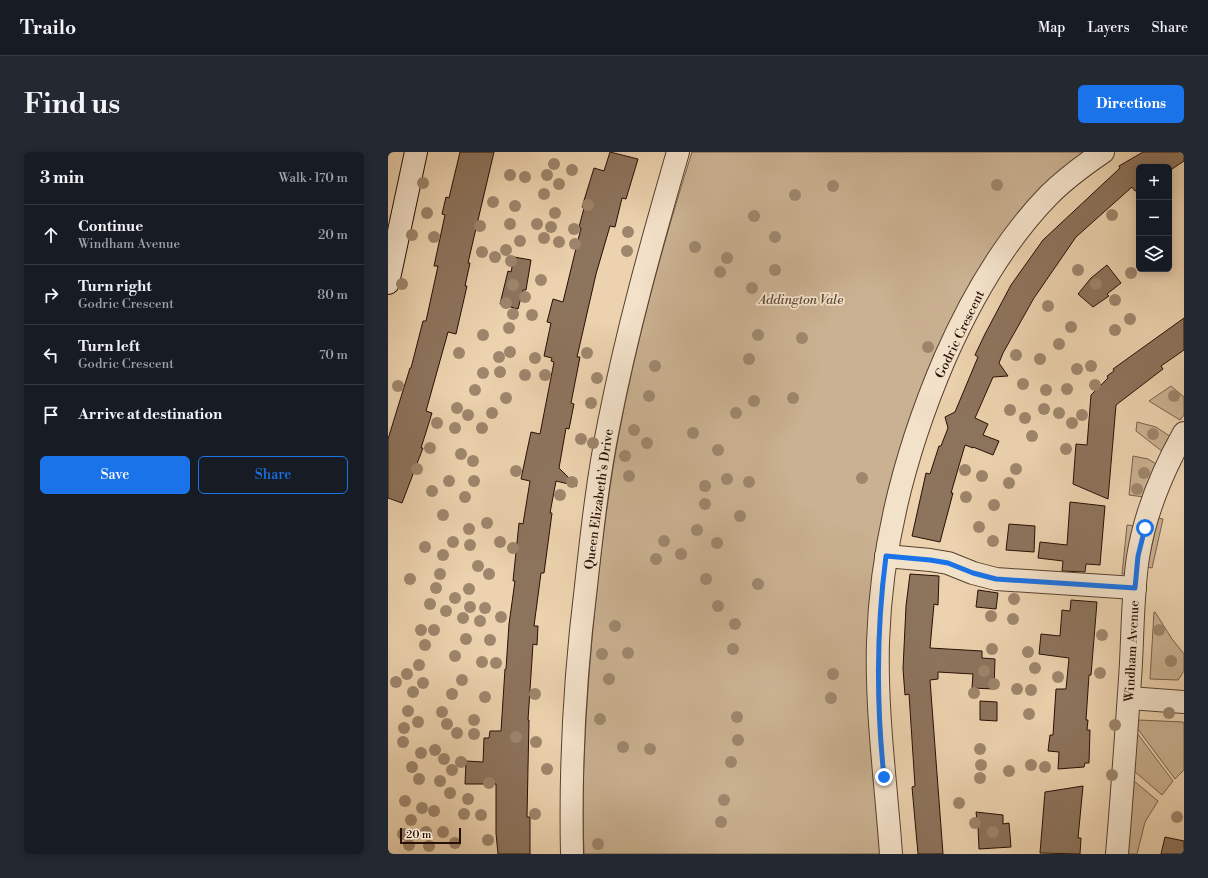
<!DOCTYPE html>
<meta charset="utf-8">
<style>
:root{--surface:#171b24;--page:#242831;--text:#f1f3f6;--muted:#9ea1a6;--line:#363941;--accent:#1a73e8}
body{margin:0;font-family:"Libre Bodoni",serif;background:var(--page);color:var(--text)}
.controls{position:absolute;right:12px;top:12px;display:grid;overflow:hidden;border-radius:6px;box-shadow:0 2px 10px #0003}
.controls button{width:36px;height:36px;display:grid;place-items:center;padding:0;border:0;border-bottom:1px solid var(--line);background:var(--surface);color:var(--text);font:20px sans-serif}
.scale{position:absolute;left:12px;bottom:10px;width:61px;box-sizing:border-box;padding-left:4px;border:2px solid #260f05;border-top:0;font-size:11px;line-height:14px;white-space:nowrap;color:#260f05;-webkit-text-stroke:3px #f3e2ca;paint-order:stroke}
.stop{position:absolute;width:12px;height:12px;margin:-9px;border:3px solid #1a73e8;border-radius:50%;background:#fff}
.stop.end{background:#1a73e8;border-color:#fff;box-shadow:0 1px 4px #0008}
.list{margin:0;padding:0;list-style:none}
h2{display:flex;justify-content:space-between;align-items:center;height:52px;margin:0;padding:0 16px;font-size:17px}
h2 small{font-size:13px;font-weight:400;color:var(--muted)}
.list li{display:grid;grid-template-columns:26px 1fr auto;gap:12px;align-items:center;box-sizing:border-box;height:60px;padding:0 16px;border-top:1px solid var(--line)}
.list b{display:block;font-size:15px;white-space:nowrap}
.list p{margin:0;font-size:13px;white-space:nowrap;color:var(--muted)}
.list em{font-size:13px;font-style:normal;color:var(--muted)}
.actions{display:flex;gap:8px;padding:12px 16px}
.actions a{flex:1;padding:9px 0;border:1px solid var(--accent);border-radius:6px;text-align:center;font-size:14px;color:var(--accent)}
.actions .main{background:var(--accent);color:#fff}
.icon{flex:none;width:22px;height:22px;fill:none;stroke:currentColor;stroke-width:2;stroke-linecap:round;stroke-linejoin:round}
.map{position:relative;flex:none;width:796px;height:702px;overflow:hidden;border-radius:6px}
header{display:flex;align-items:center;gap:24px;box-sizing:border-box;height:56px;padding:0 20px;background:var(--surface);border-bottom:1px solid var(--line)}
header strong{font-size:19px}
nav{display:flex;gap:22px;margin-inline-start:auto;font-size:14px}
.intro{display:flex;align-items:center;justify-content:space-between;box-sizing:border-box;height:96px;padding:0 24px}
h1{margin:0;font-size:28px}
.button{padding:10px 18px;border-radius:6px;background:var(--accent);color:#fff;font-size:14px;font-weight:700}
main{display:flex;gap:24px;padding:0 24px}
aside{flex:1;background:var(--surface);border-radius:6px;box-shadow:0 2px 10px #0003}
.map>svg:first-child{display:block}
</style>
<header>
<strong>Trailo</strong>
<nav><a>Map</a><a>Layers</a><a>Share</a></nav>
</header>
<div class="intro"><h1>Find us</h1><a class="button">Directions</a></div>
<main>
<aside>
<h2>3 min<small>Walk · 170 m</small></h2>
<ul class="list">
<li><svg class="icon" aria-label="ahead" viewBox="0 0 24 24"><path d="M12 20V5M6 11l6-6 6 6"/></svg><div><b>Continue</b><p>Windham Avenue</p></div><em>20 m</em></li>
<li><svg class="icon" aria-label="right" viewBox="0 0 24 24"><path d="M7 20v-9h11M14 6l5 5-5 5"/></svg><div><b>Turn right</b><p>Godric Crescent</p></div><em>80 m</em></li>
<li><svg class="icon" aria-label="left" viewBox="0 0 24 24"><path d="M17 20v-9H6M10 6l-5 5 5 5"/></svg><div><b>Turn left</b><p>Godric Crescent</p></div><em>70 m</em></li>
<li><svg class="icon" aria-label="arrive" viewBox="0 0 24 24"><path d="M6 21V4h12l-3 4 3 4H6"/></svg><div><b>Arrive at destination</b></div></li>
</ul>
<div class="actions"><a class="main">Save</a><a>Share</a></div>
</aside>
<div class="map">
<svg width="796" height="702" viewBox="0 0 796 702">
<rect width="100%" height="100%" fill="#ecd2ae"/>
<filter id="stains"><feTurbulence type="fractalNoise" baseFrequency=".005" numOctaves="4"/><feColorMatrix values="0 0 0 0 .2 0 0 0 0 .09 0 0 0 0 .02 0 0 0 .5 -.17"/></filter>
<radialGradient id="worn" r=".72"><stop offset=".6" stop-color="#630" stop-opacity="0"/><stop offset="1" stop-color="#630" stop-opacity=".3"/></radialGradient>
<g fill="#cab191" stroke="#78604b">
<path d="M 304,0 L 699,0 L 646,46 L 505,330 L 496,702 L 196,702 C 193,630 198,558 204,487 C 210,422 218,356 229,292 C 247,194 274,94 304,0 Z"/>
<polygon points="783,234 796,245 796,263 792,268 761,249"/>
<polygon points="749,270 768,275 783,285 775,300 748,279"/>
<polygon points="745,304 760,307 770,313 756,345 741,343"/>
<polygon points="770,366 775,367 764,416 759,415"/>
<polygon points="739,373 747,374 737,422 734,422"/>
<polygon points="766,460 767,460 784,487 796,502 796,519 790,528 762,527"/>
<polygon points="751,568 795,570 796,572 796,618 787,627 749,576"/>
<polygon points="749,581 785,629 774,643 746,619"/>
<polygon points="746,629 770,649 757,670 749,702 739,702"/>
</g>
<g fill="#8d745d" stroke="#260f05">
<polygon points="72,0 106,0 86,85 80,111 82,111 77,134 79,134 68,182 60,180 38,259 44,261 33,296 35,296 14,351 0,346 0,287 22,216 23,216 35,169 38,169 50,114 46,114 57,63 54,62 58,45 61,46"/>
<polygon points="222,0 250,7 238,47 234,46 227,75 222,74 208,122 189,205 192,205 183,251 186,252 181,277 178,276 171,316 189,334 168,329 162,361 164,361 156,421 153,421 146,474 150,474 149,493 145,492 140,568 141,568 139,665 142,665 142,702 110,702 108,681 108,632 77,632 78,609 95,610 96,586 101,586 102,579 113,579 117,517 118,517 121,472 127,429 125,429 131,371 135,372 142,329 133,327 143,280 152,282 166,210 163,209 164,206 156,204 163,171 159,170 165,147 175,150 193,76 191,75 196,56 194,55 206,16 216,19"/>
<polygon points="755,0 796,0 796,9 781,19 781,15 751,15 751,37 747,39 744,35 688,85 646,146 615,201 611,211 620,224 605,225 587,266 600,272 595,283 611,289 605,303 585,295 585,296 577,293 563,341 565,341 552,390 524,384 538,321 542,322 551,294 553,294 560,276 557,265 567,260 590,205 587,203 597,182 623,133 655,88 732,16 731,14"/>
<polygon points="126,105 143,108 138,138 135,138 130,157 112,152 120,119 123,120"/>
<polygon points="719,113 733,131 719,142 721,144 705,155 690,142 703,126"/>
<polygon points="796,166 796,198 773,214 775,217 728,253 720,347 685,332 688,292 699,293 703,243 720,226 719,224 726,219 725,217"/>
<polygon points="682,350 717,354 712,413 698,412 697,420 674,419 675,409 650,406 652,390 679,393"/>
<polygon points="621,372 647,374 646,400 618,398"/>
<polygon points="522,422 551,424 550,453 546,452 542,496 594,499 594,506 607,507 606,537 584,536 585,522 550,520 550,527 542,528 555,702 530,702 524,635 527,634 521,542 517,543 515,517 518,454"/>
<polygon points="590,438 610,441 608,457 588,455"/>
<polygon points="683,448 709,450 703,523 701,523 698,568 700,568 699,578 702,578 701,611 697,611 696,615 670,617 671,600 660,599 662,583 665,583 668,537 678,537 681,506 651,502 653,482 672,484 674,458 682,459"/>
<polygon points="592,549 609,550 609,569 592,568"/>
<polygon points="695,634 690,686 693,686 692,702 652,701 657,640"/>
<polygon points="588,660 615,663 615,672 621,671 623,695 591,697 590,675"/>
<polygon points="777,685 796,689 796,702 773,702"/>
</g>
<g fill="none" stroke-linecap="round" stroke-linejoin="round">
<g stroke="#58402f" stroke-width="24">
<g id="street">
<polyline points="498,404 542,408 560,411 585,421 608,427 747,436"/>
<polyline points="741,546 796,550"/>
<path d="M 184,702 C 182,612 187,523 198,434 C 204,379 210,325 221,271 C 239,179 264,90 290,0"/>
<path d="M 503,702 C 498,631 488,561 490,490 C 493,390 518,297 557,206 C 583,147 616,89 661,43 C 677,27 696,13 715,0"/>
<path d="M 729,702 C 734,644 738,585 742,527 C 745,486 744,445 750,405 C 757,361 774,320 796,281"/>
</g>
</g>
<g stroke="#260f05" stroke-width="24">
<polyline id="secondary" points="0,131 28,0"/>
</g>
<use href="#street" stroke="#f3e2ca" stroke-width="22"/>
<use href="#secondary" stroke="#f3e2ca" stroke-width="22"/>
</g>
<g fill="#9e866c">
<circle cx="166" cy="12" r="6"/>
<circle cx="184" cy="18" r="6"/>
<circle cx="122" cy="23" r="6"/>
<circle cx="159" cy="23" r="6"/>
<circle cx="137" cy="25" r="6"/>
<circle cx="35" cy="31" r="6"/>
<circle cx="171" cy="32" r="6"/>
<circle cx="609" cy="33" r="6"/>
<circle cx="445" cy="34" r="6"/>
<circle cx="156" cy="42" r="6"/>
<circle cx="407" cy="43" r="6"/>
<circle cx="105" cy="50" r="6"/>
<circle cx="200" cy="53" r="6"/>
<circle cx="127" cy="54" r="6"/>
<circle cx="39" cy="61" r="6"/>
<circle cx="167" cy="61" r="6"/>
<circle cx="724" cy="63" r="6"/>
<circle cx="366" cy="64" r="6"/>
<circle cx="122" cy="72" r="6"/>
<circle cx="149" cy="72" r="6"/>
<circle cx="92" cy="74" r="6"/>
<circle cx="163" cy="75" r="6"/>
<circle cx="186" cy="77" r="6"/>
<circle cx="240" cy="80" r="6"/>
<circle cx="24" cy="83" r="6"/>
<circle cx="46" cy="85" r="6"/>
<circle cx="387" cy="85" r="6"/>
<circle cx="156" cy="86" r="6"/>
<circle cx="132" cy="89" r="6"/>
<circle cx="171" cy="90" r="6"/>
<circle cx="187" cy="92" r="6"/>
<circle cx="307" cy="95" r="6"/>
<circle cx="118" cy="98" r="6"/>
<circle cx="239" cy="99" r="6"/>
<circle cx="94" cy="100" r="6"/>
<circle cx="107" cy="105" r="6"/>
<circle cx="339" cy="106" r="6"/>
<circle cx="123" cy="109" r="6"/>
<circle cx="387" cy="118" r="6"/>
<circle cx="690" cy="118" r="6"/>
<circle cx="332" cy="120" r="6"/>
<circle cx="743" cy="121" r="6"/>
<circle cx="153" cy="128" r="6"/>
<circle cx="14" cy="132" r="6"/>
<circle cx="708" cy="132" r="6"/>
<circle cx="125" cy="133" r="6"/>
<circle cx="364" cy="136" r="6"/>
<circle cx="137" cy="145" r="6"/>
<circle cx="727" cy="148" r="6"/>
<circle cx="118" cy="151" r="6"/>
<circle cx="660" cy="154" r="6"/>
<circle cx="125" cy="162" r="6"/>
<circle cx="144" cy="163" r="6"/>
<circle cx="742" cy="167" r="6"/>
<circle cx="683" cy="175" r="6"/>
<circle cx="121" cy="176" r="6"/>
<circle cx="727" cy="178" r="6"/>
<circle cx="95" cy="183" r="6"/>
<circle cx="370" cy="183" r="6"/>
<circle cx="414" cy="186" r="6"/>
<circle cx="671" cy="192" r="6"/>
<circle cx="540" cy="195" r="6"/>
<circle cx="122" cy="200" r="6"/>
<circle cx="71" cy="201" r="6"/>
<circle cx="199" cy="201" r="6"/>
<circle cx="628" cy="203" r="6"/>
<circle cx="111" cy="205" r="6"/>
<circle cx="147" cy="206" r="6"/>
<circle cx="361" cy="207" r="6"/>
<circle cx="652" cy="207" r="6"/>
<circle cx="267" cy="214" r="6"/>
<circle cx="703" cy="214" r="6"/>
<circle cx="689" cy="217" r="6"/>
<circle cx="112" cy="220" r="6"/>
<circle cx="95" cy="221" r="6"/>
<circle cx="137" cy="223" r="6"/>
<circle cx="157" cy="223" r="6"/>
<circle cx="209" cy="226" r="6"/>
<circle cx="635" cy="232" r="6"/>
<circle cx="707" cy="233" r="6"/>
<circle cx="10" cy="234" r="6"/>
<circle cx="679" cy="237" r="6"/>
<circle cx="87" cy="238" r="6"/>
<circle cx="658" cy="238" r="6"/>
<circle cx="261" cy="244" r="6"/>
<circle cx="786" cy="244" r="6"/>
<circle cx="118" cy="246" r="6"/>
<circle cx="405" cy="246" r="6"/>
<circle cx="366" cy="249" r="6"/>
<circle cx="203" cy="251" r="6"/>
<circle cx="69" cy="256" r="6"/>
<circle cx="656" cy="257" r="6"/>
<circle cx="622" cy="258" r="6"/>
<circle cx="104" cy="261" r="6"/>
<circle cx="348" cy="261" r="6"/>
<circle cx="671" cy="261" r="6"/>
<circle cx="80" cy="263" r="6"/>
<circle cx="694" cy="263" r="6"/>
<circle cx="637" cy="266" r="6"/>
<circle cx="49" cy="271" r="6"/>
<circle cx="684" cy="271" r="6"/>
<circle cx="67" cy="276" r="6"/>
<circle cx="94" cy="276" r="6"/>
<circle cx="246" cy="278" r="6"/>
<circle cx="305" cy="281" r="6"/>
<circle cx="765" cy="282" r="6"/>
<circle cx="644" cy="284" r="6"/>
<circle cx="193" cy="287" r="6"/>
<circle cx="205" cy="291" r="6"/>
<circle cx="259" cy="291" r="6"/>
<circle cx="42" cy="296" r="6"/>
<circle cx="678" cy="297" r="6"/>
<circle cx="330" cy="298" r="6"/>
<circle cx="73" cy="302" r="6"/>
<circle cx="237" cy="304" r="6"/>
<circle cx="85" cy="309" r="6"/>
<circle cx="29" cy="317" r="6"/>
<circle cx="628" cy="317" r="6"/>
<circle cx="577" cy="318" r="6"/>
<circle cx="128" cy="319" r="6"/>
<circle cx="756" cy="321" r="6"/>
<circle cx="241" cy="324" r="6"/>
<circle cx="594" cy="324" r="6"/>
<circle cx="474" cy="326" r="6"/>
<circle cx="339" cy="327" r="6"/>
<circle cx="61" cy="329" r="6"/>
<circle cx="86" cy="329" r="6"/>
<circle cx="184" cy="330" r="6"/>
<circle cx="361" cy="330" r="6"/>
<circle cx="621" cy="331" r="6"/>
<circle cx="317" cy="334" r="6"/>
<circle cx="749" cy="337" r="6"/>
<circle cx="44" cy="339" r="6"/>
<circle cx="172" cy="343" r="6"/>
<circle cx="77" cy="345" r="6"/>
<circle cx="578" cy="345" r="6"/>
<circle cx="317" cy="352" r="6"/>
<circle cx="606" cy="353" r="6"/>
<circle cx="55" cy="363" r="6"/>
<circle cx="352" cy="364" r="6"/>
<circle cx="99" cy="371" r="6"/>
<circle cx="591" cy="375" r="6"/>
<circle cx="81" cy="377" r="6"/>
<circle cx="309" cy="378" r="6"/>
<circle cx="276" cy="389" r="6"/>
<circle cx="605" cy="389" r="6"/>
<circle cx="65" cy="390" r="6"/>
<circle cx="112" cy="390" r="6"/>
<circle cx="329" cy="391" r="6"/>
<circle cx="82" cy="393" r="6"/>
<circle cx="37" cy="395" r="6"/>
<circle cx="125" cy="396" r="6"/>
<circle cx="293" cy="402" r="6"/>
<circle cx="55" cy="403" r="6"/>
<circle cx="268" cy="407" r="6"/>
<circle cx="90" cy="414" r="6"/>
<circle cx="52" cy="422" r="6"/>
<circle cx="101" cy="422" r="6"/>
<circle cx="22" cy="427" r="6"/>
<circle cx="318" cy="427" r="6"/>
<circle cx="370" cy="432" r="6"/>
<circle cx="48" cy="436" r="6"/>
<circle cx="81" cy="437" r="6"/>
<circle cx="67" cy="446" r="6"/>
<circle cx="626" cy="447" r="6"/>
<circle cx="42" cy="452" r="6"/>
<circle cx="330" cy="454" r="6"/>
<circle cx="82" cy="455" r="6"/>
<circle cx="97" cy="456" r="6"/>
<circle cx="58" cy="459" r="6"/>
<circle cx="603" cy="464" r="6"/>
<circle cx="113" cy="465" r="6"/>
<circle cx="75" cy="466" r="6"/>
<circle cx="625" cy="467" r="6"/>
<circle cx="92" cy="469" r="6"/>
<circle cx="347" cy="472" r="6"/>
<circle cx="227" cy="474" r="6"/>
<circle cx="33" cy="478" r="6"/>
<circle cx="46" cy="478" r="6"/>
<circle cx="771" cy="478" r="6"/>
<circle cx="714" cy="483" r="6"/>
<circle cx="78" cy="487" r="6"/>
<circle cx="102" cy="488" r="6"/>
<circle cx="37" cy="493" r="6"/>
<circle cx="345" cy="497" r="6"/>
<circle cx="604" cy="497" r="6"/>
<circle cx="640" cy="500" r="6"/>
<circle cx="240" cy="501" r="6"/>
<circle cx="214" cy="502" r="6"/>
<circle cx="67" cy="504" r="6"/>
<circle cx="783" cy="509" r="6"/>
<circle cx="94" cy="510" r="6"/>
<circle cx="108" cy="511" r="6"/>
<circle cx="31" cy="513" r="6"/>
<circle cx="647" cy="516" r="6"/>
<circle cx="596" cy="519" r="6"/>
<circle cx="712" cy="521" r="6"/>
<circle cx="19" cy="522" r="6"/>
<circle cx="445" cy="522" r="6"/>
<circle cx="670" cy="525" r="6"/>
<circle cx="221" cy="527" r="6"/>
<circle cx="74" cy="528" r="6"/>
<circle cx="8" cy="530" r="6"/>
<circle cx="35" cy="531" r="6"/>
<circle cx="606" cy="532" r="6"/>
<circle cx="629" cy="537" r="6"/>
<circle cx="643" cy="538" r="6"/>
<circle cx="25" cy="540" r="6"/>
<circle cx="586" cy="541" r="6"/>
<circle cx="64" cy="542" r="6"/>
<circle cx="147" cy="542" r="6"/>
<circle cx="97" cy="545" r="6"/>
<circle cx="443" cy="546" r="6"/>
<circle cx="20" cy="559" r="6"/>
<circle cx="54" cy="560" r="6"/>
<circle cx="781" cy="561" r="6"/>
<circle cx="641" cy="562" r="6"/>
<circle cx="349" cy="565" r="6"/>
<circle cx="212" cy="567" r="6"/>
<circle cx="86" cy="568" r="6"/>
<circle cx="30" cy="570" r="6"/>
<circle cx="59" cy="572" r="6"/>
<circle cx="727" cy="573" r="6"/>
<circle cx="16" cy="576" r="6"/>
<circle cx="69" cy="581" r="6"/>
<circle cx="86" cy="582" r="6"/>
<circle cx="128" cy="585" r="6"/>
<circle cx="350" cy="588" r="6"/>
<circle cx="15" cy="590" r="6"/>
<circle cx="148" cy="590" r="6"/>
<circle cx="235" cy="595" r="6"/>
<circle cx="262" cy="597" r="6"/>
<circle cx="592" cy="597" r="6"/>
<circle cx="47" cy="598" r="6"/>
<circle cx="33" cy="601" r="6"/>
<circle cx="56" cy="607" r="6"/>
<circle cx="73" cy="610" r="6"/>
<circle cx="343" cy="610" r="6"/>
<circle cx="593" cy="613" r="6"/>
<circle cx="643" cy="613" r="6"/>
<circle cx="24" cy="615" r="6"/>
<circle cx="657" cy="615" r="6"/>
<circle cx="159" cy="617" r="6"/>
<circle cx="64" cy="618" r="6"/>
<circle cx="621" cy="619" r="6"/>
<circle cx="724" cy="623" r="6"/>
<circle cx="592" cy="626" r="6"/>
<circle cx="31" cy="627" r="6"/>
<circle cx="52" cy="629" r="6"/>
<circle cx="101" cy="631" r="6"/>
<circle cx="62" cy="641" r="6"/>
<circle cx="80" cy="647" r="6"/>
<circle cx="336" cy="648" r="6"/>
<circle cx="17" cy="649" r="6"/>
<circle cx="571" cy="651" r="6"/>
<circle cx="34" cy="656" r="6"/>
<circle cx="46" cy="659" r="6"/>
<circle cx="76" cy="662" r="6"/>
<circle cx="147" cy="662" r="6"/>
<circle cx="93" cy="663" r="6"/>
<circle cx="789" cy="665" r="6"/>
<circle cx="23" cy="668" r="6"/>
<circle cx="333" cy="670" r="6"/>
<circle cx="587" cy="671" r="6"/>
<circle cx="38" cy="680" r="6"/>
<circle cx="55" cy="680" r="6"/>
<circle cx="605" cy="680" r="6"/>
<circle cx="15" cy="682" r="6"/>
<circle cx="100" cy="688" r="6"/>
<circle cx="67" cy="691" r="6"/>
<circle cx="210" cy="692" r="6"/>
<circle cx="21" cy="693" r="6"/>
<circle cx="41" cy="694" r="6"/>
</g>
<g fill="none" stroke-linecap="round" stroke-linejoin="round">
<path stroke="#1a73e8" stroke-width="5" d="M 496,625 C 488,549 488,480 498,404 L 542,408 L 560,411 L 585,421 L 608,427 L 747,436 L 750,404 L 757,376"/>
</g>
<g text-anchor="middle" stroke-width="3.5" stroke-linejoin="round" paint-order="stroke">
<g font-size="13" font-style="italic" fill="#5f4836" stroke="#f3e2ca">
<text x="413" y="152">Addington Vale</text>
</g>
<g font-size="13" fill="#260f05" stroke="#f3e2ca">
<text transform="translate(571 182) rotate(-64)" y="5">Godric Crescent</text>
<text transform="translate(210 347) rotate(-82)" y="5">Queen Elizabeth's Drive</text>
<text transform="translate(743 499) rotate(-87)" y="5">Windham Avenue</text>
</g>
</g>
<rect width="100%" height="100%" filter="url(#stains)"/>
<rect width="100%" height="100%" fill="url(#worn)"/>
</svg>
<div class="controls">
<button>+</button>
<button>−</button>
<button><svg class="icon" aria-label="layers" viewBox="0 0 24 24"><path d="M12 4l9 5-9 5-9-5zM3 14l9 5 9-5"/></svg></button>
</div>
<div class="scale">20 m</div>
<div class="stop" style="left:757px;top:376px"></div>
<div class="stop end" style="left:496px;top:625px"></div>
</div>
</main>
